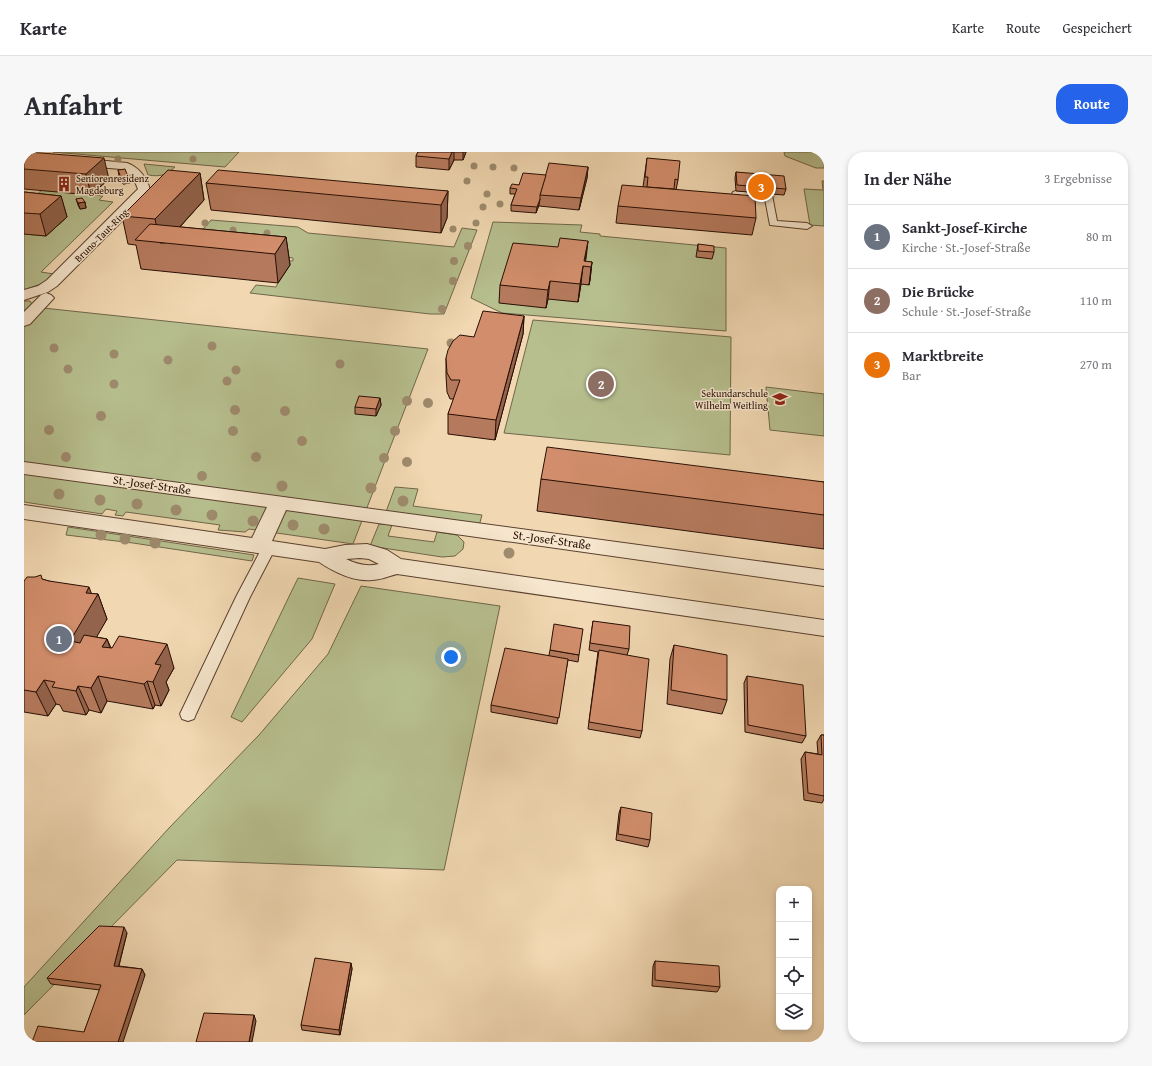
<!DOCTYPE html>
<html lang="de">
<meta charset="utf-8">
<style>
:root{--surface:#fff;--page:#f7f7f7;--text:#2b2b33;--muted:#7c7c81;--line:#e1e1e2;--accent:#2563eb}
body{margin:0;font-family:"Gentium Book Plus",serif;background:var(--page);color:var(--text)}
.controls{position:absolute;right:12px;bottom:12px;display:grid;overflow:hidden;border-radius:8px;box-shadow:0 2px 6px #0003}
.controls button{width:36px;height:36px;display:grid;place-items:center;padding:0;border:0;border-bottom:1px solid var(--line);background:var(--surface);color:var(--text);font:20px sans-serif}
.you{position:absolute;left:427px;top:505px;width:14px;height:14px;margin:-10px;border:3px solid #fff;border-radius:50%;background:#1a73e8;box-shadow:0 0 0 6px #1a73e833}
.badge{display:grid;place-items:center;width:26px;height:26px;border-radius:50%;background:var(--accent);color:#fff;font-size:13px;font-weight:700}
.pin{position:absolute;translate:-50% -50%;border:2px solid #fff;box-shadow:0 1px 4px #0006}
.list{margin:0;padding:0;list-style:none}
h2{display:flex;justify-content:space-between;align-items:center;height:52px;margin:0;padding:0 16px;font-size:17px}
h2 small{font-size:13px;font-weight:400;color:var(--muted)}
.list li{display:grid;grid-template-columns:26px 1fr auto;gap:12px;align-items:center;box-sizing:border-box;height:64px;padding:0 16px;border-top:1px solid var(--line)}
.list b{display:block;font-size:15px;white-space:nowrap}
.list p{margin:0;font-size:13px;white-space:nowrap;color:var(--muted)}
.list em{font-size:13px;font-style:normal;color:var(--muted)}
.icon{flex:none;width:22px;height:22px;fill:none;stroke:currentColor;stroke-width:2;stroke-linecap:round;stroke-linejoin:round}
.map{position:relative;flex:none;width:800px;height:890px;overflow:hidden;border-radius:16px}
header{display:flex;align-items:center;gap:24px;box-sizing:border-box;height:56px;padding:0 20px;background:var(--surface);border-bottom:1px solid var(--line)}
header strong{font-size:19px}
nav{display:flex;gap:22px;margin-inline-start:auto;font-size:14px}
.intro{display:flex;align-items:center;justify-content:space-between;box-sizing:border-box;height:96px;padding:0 24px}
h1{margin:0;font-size:28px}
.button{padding:10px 18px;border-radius:16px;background:var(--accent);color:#fff;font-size:14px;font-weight:700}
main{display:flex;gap:24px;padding:0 24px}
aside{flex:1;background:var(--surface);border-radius:16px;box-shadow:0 2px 6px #0003}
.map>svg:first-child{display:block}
</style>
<header>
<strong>Karte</strong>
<nav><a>Karte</a><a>Route</a><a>Gespeichert</a></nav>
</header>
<div class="intro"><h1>Anfahrt</h1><a class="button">Route</a></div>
<main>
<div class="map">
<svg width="800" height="890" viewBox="0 0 800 890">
<rect width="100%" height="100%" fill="#f1d8b2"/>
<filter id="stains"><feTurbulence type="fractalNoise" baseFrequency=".005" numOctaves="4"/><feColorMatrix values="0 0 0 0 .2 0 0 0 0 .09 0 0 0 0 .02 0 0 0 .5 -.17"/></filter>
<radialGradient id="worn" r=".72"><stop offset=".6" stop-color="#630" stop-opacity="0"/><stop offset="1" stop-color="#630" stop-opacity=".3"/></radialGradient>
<g fill="#b7bf8f" stroke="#706649">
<polygon points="29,0 215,0 201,15"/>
<polygon points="760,0 800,0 800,16 792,16 761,4"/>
<path d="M 120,12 L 151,15 C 142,23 137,25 124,23 Z"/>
<polygon points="798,29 800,29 800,74 786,73 780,37 799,38"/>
<polygon points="18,38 79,44 75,48 89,50 17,120 30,122 20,131 0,138 0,82 22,84 7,47"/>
<polygon points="187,68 274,75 284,81 430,95 438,76 453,78 420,162 406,162 226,141 232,133 252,135 254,131 251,108 269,109 269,106 163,95"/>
<polygon points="469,70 558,73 556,80 576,82 576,84 702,96 702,179 478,161 447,146"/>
<polygon points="0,149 6,149 7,151 19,156 404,197 329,392 225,377 221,380 194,378 196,373 102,360 99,364 91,363 93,359 82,357 78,362 0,350"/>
<polygon points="509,168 707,185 706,303 480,281"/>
<polygon points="742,235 800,242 800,284 746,278"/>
<polygon points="371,335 394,337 389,354 458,363 455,374 362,360"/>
<polygon points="355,372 368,373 364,384 410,390 413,380 433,383 440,390 439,397 431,404 418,405 346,394"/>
<polygon points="44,375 230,403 228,409 109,391 42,383"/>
<polygon points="274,426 311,432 288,487 218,570 207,565"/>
<polygon points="337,434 476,454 420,718 153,708 0,863 0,835 145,676 235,583 304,502"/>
</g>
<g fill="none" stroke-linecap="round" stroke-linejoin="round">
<g stroke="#5a402f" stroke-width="2">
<g id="lane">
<polygon points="712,39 748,43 753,69 783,71 788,74 783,77 746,73 741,47 709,44 708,42 709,40"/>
<polygon points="245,390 250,392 252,395 226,445 172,562 170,567 164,569 158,567 156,562 212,445 240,392"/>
</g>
</g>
<g stroke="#5a402f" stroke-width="2">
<g id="street">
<path d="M 0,1 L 103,11 C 116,16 122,25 126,37 L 121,46 L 33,134 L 24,140 L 0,148 L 0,138 L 14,134 L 23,128 L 114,37 L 109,25 L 97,17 L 0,9 Z"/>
<polygon points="22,141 27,143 30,146 6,172 0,174 0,160 17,143"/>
<path d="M 0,310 L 800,418 L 800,434 L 262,358 L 248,389 L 301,397 L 321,393 L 343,392 L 363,398 L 377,407 L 800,468 L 800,484 L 373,422 C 365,424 356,428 348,428 C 330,430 310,420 295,410 L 0,367 L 0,353 L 228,386 L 243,355 L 0,322 ZM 336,406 L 345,407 L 355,412 C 343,415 332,412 322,407 Z"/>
</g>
</g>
<use href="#lane" fill="#f6e6cd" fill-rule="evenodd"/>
<use href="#street" fill="#f6e6cd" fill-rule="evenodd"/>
</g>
<g fill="#9e8b6d">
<circle cx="94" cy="7" r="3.5"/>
<circle cx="169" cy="7" r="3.5"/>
<circle cx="450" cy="14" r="3.5"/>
<circle cx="469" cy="15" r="3.5"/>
<circle cx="490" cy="16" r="3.5"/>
<circle cx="443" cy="29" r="3.5"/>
<circle cx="463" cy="42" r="3.5"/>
<circle cx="476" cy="52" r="3.5"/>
<circle cx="459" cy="55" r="3.5"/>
<circle cx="181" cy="71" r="3.5"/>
<circle cx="452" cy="71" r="3.5"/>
<circle cx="429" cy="77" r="3.5"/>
<circle cx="209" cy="78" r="3.5"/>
<circle cx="243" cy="81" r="3.5"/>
<circle cx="444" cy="94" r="4"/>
<circle cx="430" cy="109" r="4"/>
<circle cx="429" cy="129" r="4"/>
<circle cx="418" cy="157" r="4"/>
<circle cx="427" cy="191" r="4.5"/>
<circle cx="188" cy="194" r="4.5"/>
<circle cx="30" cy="196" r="4.5"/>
<circle cx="90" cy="202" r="4.5"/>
<circle cx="144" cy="208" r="4.5"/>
<circle cx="316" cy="212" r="4.5"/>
<circle cx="44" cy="217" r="4.5"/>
<circle cx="212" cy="218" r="4.5"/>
<circle cx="203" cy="229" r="4.5"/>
<circle cx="90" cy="232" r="4.5"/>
<circle cx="383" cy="249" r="5"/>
<circle cx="404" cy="251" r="5"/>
<circle cx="211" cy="258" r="5"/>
<circle cx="261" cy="259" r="5"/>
<circle cx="77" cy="264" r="5"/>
<circle cx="25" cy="278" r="5"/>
<circle cx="209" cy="279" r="5"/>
<circle cx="371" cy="279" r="5"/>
<circle cx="278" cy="289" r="5"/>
<circle cx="42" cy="305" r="5"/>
<circle cx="232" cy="305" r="5"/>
<circle cx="360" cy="306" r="5"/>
<circle cx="383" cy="310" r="5"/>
<circle cx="178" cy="324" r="5"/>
<circle cx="258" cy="334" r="5.5"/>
<circle cx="347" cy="336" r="5.5"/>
<circle cx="35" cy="342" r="5.5"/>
<circle cx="76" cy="348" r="5.5"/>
<circle cx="379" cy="349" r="5.5"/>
<circle cx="113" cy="352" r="5.5"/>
<circle cx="152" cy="358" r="5.5"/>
<circle cx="188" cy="363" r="5.5"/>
<circle cx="229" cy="369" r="5.5"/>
<circle cx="269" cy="373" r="5.5"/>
<circle cx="300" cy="377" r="5.5"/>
<circle cx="77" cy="383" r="5.5"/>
<circle cx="101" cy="387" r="5.5"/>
<circle cx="131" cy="391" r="5.5"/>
<circle cx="485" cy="401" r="5.5"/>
</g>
<g fill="#b57a5d" stroke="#280e03">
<polygon points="0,0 85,27 67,43 0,37"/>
<polygon points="394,0 442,0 439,8 430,8 425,18 392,15 392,4"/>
<polygon points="623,6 654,28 652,38 732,66 728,83 592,71 594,54 619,35"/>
<polygon points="564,15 563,26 555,58 515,54 515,53 512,61 487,59 487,53 491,42 486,42 486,36 522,23"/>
<polygon points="94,18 104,25 106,31 99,32 95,24"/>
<polygon points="712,20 762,37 760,43 712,39 711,26"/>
<polygon points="176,21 180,48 156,75 262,85 266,113 254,131 117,117 112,93 104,92 98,64"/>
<polygon points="182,31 424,39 423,66 417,81 187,58"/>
<polygon points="0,40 37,44 43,65 22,84 0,82"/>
<polygon points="52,47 61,50 62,56 56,57 54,53"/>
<polygon points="674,92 690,100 688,107 672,105"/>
<polygon points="561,110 568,110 566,128 565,133 557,132 554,150 524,147 522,156 475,151 476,133"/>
<polygon points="500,164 499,182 471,288 424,282 424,262 430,247 426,247 423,240 422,224 422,206 450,185"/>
<polygon points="356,246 357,253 352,264 331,262 331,255"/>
<polygon points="517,327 800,330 800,397 513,359"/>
<polygon points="18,427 68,442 74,442 83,467 72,485 83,487 87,496 150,516 142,530 145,538 137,554 131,553 129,557 83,549 77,561 65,558 62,563 39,559 36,553 32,552 24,564 0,560 0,429"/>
<polygon points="569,469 605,497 603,503 618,579 616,586 564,577 574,500 565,498"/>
<polygon points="650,493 703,548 698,562 643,552 646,507"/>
<polygon points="526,498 555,503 554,510 544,508 533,572 467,560 467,553 525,503"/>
<polygon points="723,524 782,584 778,591 721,580 720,531"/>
<polygon points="797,583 800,583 800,647 798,651 780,648 777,607 781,600 794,602 793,590"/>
<polygon points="597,655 626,688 624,695 592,688 595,661"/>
<polygon points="103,781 95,814 118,817 121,823 60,880 76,838 27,832 23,826"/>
<polygon points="631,809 696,835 693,840 628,834 629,814"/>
<polygon points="327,811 328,817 316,883 278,878 277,873"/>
</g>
<g fill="#93634c" stroke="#280e03">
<polygon points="428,0 430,0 430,8 425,18 425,7"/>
<polygon points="439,0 442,0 439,8"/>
<polygon points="80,6 85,27 67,43 62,22"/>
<polygon points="564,15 563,26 555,58 557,46"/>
<polygon points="176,21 180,48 141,91 136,91 131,67"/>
<polygon points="104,25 106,31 99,32 97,26"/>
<polygon points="424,39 423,66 417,81 417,53"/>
<polygon points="37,44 43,65 22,84 16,62"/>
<polygon points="516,47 515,53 512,61 513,55"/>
<polygon points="61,50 62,56 56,57 54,51"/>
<polygon points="262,85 266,113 254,131 251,102"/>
<polygon points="564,89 562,107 560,114"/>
<polygon points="568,110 566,128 565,133 567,115"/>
<polygon points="559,114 557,132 554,150 556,132"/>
<polygon points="526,129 524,147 522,156 524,138"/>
<polygon points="500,164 499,182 471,288 472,268"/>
<polygon points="356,246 357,253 352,264 352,257"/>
<polygon points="65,435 70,448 74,442 83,467 56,514 46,489 62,441"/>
<polygon points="83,487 92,512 78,495"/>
<polygon points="143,492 150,516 142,530 145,538 137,554 129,530 131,512"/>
<polygon points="74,524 83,549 77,561 67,536"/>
<polygon points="20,528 32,552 24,564 12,540"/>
<polygon points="123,529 131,553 129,557 120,532"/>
<polygon points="54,534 65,558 62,563 52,539"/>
<polygon points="100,775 103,781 93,820 90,814"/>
<polygon points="327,811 328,817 316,883 315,878"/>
<polygon points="118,817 121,823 99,890 94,890"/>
<polygon points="230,863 232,869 228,890 225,890"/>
</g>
<g fill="#d28e6c" stroke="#280e03">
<polygon points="0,0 4,0 80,6 62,22 0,17"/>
<polygon points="394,0 428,0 425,7 392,4"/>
<polygon points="623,6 656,9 654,28 651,27 650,37 623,35 624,25 621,25"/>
<polygon points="525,11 564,15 557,46 516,43"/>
<polygon points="101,17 104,25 97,26 94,18"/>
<polygon points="144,18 176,21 131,67 98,64"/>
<polygon points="194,18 424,39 417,53 182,31"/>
<polygon points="712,20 760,24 762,37 713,33"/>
<polygon points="499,21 522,23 516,43 516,47 513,55 487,53 493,37 486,36 488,32 495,33"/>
<polygon points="598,33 731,44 732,66 594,54"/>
<polygon points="0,40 37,44 16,62 0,61"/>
<polygon points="58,46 61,50 54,51 52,47"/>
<polygon points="126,72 262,85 251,102 111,88"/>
<polygon points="536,86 564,89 560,109 568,110 567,115 559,114 556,132 526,129 524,138 476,133 489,91 534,95"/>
<polygon points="674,92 690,94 690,100 674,99"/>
<polygon points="459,159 500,164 472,268 424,262 436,228 427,228 423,221 422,206 424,198 429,189 436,183 450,185"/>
<polygon points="335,244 356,246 352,257 331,255"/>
<polygon points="523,295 800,330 800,363 517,327"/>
<polygon points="17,423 18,427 25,429 65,435 62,441 74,442 46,489 56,491 60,483 83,487 78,495 88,496 95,484 143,492 131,512 137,513 129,530 123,529 120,532 74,524 67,536 54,534 52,539 28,535 31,530 20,528 12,540 0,538 0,429 3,425 11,425"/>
<polygon points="569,469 606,474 605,497 566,491"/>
<polygon points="530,472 559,477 555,503 526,498"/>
<polygon points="650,493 703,503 703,548 647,538"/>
<polygon points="481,496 544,507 535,566 467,553"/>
<polygon points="575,498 625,507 618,579 565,570"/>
<polygon points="723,524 779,533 782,584 724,573"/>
<polygon points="797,583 800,583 800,644 784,641 781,600 798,603"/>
<polygon points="597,655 628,661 626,688 594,682"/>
<polygon points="75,774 100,775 90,814 118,817 94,890 8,890 14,874 60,880 77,833 23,826"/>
<polygon points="291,806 327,811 315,878 277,873"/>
<polygon points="631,809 695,814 696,835 631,828"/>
<polygon points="180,861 230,863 225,890 172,890"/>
</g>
<defs>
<g id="building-bare" transform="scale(1.2)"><path d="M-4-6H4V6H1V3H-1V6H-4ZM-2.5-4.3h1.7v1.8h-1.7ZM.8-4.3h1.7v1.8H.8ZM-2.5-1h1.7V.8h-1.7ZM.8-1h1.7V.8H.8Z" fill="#8f2418" stroke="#f6e6cd" stroke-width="2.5" paint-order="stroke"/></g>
<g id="school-bare" transform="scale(1.2)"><path d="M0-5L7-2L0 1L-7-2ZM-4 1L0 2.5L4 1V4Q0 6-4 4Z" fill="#8f2418" stroke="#f6e6cd" stroke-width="2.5" paint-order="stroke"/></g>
</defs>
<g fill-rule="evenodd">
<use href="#building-bare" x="40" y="32"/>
<use href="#school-bare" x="756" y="247"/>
</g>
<g text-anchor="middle" stroke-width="3" stroke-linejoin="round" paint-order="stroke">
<g font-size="10" fill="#280e03" stroke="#f6e6cd" text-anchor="start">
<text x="52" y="30">Seniorenresidenz<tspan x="52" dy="12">Magdeburg</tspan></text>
<text x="744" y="245" text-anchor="end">Sekundarschule<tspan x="744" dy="12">Wilhelm Weitling</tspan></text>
</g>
<g font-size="10" fill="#280e03" stroke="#f6e6cd">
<text transform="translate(77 83) rotate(-45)" y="4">Bruno-Taut-Ring</text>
</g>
<g font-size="12" fill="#280e03" stroke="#f6e6cd">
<text transform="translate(128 333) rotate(8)" y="4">St.-Josef-Straße</text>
<text transform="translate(528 388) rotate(8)" y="4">St.-Josef-Straße</text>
</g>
</g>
<rect width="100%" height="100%" filter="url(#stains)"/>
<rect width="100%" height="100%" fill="url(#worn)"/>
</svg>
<div class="controls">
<button>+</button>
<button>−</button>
<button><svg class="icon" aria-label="locate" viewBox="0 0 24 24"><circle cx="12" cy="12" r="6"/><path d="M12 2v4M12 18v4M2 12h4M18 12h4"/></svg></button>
<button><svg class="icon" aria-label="layers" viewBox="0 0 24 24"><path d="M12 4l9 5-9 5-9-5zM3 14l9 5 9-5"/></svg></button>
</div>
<div class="you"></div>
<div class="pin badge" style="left:35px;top:487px;background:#6b7280">1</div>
<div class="pin badge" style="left:577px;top:232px;background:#8d6e63">2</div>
<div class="pin badge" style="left:737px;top:35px;background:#e8710a">3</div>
</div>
<aside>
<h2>In der Nähe<small>3 Ergebnisse</small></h2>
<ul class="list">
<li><span class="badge" style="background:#6b7280">1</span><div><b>Sankt-Josef-Kirche</b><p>Kirche · St.-Josef-Straße</p></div><em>80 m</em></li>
<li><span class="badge" style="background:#8d6e63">2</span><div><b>Die Brücke</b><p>Schule · St.-Josef-Straße</p></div><em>110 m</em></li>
<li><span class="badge" style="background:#e8710a">3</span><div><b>Marktbreite</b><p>Bar</p></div><em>270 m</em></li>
</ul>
</aside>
</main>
